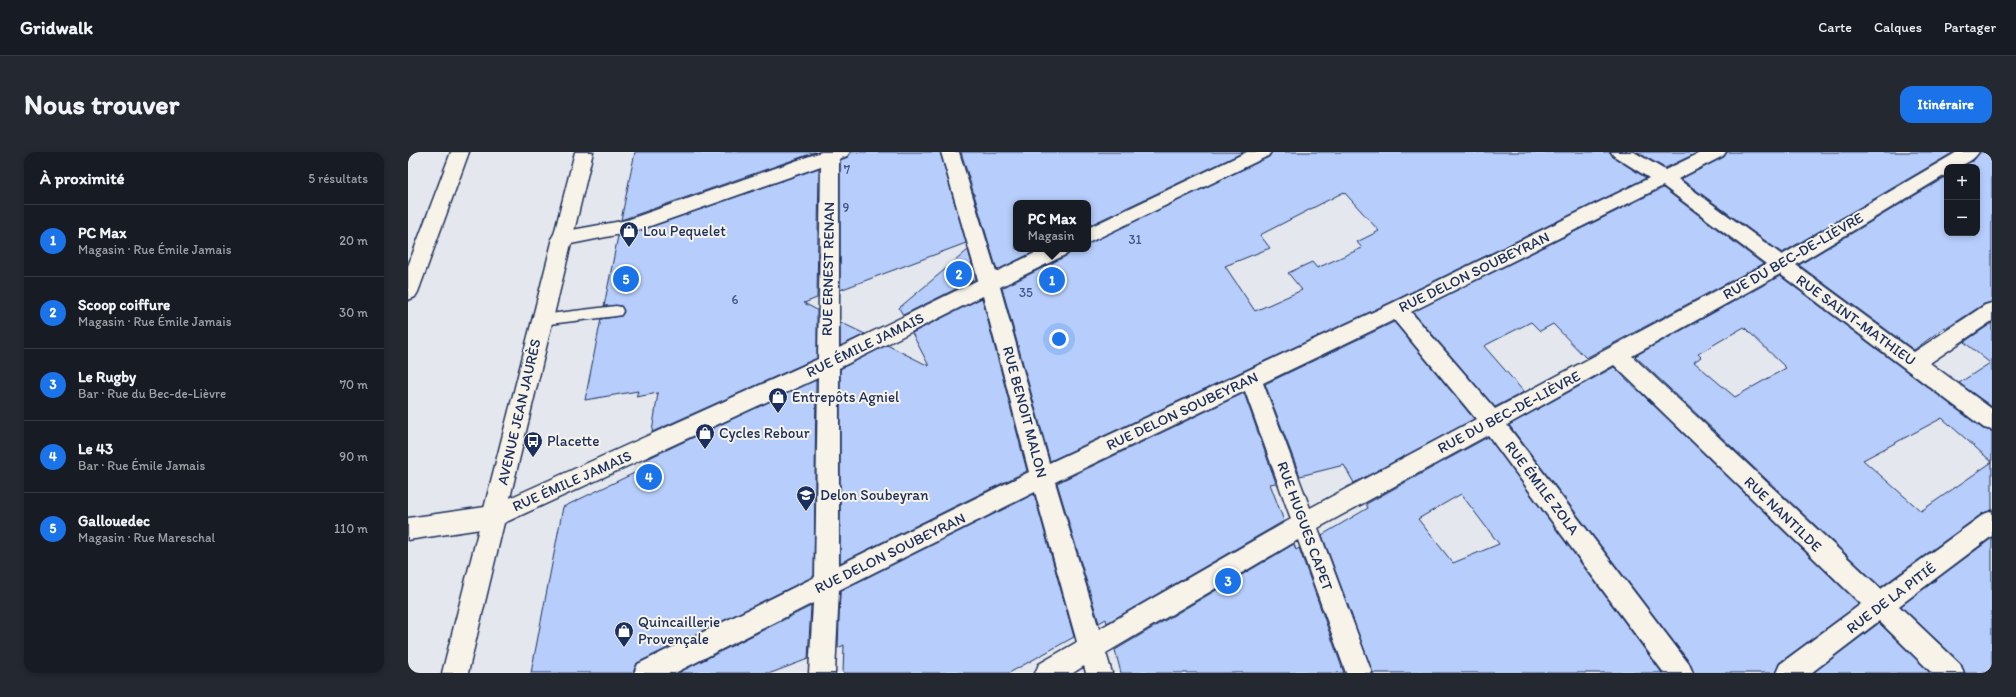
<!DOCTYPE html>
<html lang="fr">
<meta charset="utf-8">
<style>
:root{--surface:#171b24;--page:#242831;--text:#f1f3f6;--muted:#9ea1a6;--line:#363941;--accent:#1a73e8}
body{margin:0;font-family:Itim,sans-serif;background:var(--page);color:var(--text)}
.controls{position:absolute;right:12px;top:12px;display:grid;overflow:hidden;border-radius:8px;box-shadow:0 2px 6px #0003}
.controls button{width:36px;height:36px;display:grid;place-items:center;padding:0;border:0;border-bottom:1px solid var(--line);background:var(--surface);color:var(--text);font:20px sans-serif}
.you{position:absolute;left:651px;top:187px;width:14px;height:14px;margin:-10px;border:3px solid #fff;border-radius:50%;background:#1a73e8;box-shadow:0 0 0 6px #1a73e833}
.badge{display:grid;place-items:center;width:26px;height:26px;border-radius:50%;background:var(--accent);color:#fff;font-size:13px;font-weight:700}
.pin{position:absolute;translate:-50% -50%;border:2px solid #fff;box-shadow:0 1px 4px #0006}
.popup{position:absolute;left:605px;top:48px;width:78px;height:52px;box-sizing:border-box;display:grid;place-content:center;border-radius:8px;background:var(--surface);filter:drop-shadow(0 1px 3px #0005);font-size:13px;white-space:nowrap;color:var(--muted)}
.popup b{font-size:15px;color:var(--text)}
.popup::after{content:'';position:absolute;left:50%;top:100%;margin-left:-8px;border:8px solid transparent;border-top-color:var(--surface)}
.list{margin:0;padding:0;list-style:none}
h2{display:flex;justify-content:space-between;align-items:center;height:52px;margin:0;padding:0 16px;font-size:17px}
h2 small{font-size:13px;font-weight:400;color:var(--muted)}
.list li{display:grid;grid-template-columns:26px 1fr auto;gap:12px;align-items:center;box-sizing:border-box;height:72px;padding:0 16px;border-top:1px solid var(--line)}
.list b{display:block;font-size:15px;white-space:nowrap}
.list p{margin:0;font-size:13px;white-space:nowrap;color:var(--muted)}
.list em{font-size:13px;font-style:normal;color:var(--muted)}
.map{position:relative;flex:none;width:1584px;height:521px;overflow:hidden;border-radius:12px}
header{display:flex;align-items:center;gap:24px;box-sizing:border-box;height:56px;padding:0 20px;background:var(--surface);border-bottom:1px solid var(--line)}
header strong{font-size:19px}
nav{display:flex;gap:22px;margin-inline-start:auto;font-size:14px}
.intro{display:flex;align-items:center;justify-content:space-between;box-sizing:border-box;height:96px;padding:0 24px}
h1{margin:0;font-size:28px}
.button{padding:10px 18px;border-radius:12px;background:var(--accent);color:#fff;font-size:14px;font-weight:700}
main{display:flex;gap:24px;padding:0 24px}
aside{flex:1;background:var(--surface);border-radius:12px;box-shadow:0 2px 6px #0003}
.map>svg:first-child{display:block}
</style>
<header>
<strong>Gridwalk</strong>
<nav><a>Carte</a><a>Calques</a><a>Partager</a></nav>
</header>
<div class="intro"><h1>Nous trouver</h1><a class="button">Itinéraire</a></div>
<main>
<aside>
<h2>À proximité<small>5 résultats</small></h2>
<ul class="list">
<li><span class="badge">1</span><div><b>PC Max</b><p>Magasin · Rue Émile Jamais</p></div><em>20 m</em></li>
<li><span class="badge">2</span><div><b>Scoop coiffure</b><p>Magasin · Rue Émile Jamais</p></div><em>30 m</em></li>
<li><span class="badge">3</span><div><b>Le Rugby</b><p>Bar · Rue du Bec-de-Lièvre</p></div><em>70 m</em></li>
<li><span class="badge">4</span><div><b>Le 43</b><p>Bar · Rue Émile Jamais</p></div><em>90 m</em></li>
<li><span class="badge">5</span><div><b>Gallouedec</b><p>Magasin · Rue Mareschal</p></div><em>110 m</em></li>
</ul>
</aside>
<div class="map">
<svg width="1584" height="521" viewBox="0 0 1584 521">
<rect width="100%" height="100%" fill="#e4e8ee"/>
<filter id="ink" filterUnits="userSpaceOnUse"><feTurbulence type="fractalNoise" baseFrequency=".025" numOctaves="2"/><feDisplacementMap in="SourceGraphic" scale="8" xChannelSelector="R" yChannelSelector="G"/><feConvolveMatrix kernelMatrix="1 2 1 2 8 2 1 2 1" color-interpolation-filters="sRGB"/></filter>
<g filter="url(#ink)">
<g fill="#b7cefc" stroke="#1b2f5e" fill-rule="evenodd">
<polygon points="227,0 408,0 213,68"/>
<polygon points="443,0 532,0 558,91 432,138 432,8 440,5"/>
<polygon points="553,0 836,0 680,74 680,51 608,51 608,97 632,97 589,118"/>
<path d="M 864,0 L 1202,0 L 1205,5 L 1238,26 L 981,151 L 642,309 L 594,136 L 660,103 L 663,97 L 680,97 L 680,92 L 861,5 ZM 936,40 L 971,79 L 949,90 L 954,96 L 909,116 L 904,110 L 880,121 L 894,138 L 847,159 L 817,114 L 862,96 L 852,83 Z"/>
<polygon points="1229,0 1291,0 1257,16"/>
<polygon points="1319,0 1546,0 1374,101 1273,27 1316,5"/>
<polygon points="1572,0 1584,0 1584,150 1576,152 1539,176 1537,175 1506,198 1391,113 1539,24 1539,81 1569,81 1569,15 1551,15 1566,8"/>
<polygon points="411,16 409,146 396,151 409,158 409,206 244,280 250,241 228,245 230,239 177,248 193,167 213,164 216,160 213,154 196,154 210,84 228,80"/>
<polygon points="1255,36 1355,112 1178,206 1145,172 1132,179 1123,170 1076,194 1116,240 1087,255 1005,160"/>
<polygon points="560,98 568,127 495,163 491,156"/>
<path d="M 1372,124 L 1575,277 L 1584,279 L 1584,358 L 1575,361 L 1473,435 L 1227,204 ZM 1336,175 L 1378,216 L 1327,245 L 1286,210 L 1293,205 L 1290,202 ZM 1534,266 L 1584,310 L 1513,359 L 1455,308 Z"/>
<polygon points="574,146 619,319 432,411 432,217 479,193 521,214 504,181"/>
<polygon points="432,170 457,182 432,194"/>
<polygon points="986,170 1066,267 946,331 936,313 892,324 857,232"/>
<polygon points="1584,171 1584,255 1551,231 1582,211 1556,190"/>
<polygon points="1206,215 1451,452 1371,511 1367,521 1286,521 1282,511 1101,273"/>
<polygon points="408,228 406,424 229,511 225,521 123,521 155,355 237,316 239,307"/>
<polygon points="836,241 868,331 862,332 876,369 699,471 698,467 691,471 649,331"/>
<path d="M 1080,285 L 1254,521 L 965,521 L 914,383 L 960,356 L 958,352 ZM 1053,342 L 1091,392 L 1045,411 L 1010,367 Z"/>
<polygon points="626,342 666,485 601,521 435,521 436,493 430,496 432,439"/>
<polygon points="1584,386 1584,521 1557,521 1553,511 1493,454"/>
<polygon points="886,392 888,398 891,396 936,521 713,521 707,498"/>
<polygon points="403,454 400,507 363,521 270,521"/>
<polygon points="1471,471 1522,521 1405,521"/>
</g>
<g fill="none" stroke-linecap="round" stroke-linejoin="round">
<g stroke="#1b2f5e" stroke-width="3">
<polygon id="service" points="208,154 213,155 215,159 213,163 208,164 133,173 128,172 126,168 128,164 133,163"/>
</g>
<g stroke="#1b2f5e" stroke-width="3">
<g id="minor">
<path d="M 413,0 L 442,0 L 439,4 L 431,7 L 431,196 L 570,128 L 533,0 L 551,0 L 588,120 L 635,97 L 662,97 L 659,102 L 592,135 L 641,311 L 982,152 L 1241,26 L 1206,4 L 1203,0 L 1226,0 L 1257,18 L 1294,0 L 1318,0 L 1315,4 L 1270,27 L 1374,103 L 1549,0 L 1571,0 C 1564,11 1551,15 1539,15 L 1539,22 L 1388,113 L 1506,200 L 1577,153 L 1584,151 L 1584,169 L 1522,211 L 1584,257 L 1584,278 L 1576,276 L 1372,122 L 1224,204 L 1473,437 L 1576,362 L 1584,359 L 1584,384 L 1491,454 L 1552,512 L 1556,521 L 1524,521 L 1471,469 L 1403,521 L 1368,521 L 1372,512 L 1453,452 L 1206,213 L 1099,273 L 1281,512 L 1285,521 L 1256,521 L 1080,283 L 910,376 L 964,521 L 938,521 L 890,388 L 698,501 L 704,521 L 678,521 L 676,514 L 665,521 L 627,521 L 631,512 L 669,490 L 627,340 L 431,438 L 427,521 L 401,521 L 405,451 L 267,521 L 226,521 L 230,512 L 407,425 L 410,226 L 94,372 L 86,375 L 0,388 L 0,366 L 84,354 L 410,207 L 413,14 L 228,79 L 153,94 L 146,92 L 143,87 L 146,82 L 153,80 L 219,68 ZM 1255,34 L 1358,112 L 1087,257 L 1003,160 ZM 575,144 L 621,320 L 431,413 L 431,216 ZM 986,168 L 1068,267 L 902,356 L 855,231 ZM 837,239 L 883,367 L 691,477 L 647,330 Z"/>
<polygon points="839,0 863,0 860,4 680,91 680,76"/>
</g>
</g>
<g stroke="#1b2f5e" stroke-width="3">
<g id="secondary">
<polygon points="43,0 61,0 10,140 7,145 0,148 0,114"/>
<polygon points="167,0 185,0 60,521 34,521"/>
</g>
</g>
<use href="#service" fill="#f7f3e8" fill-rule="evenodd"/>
<use href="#minor" fill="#f7f3e8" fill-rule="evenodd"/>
<use href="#secondary" fill="#f7f3e8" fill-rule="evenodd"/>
</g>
</g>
<defs>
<g id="shop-pin" transform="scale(1)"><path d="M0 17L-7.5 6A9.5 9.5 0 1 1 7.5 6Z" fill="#1b2f5e" stroke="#f7f3e8"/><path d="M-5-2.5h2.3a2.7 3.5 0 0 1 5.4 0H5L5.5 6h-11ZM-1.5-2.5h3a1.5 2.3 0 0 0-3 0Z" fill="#fff"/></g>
<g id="bus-pin" transform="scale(1)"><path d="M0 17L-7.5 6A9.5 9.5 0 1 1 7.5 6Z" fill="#1b2f5e" stroke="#f7f3e8"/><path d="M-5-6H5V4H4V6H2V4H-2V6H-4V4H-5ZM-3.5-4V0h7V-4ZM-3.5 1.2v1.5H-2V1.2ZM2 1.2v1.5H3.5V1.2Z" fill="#fff"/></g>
<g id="school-pin" transform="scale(1)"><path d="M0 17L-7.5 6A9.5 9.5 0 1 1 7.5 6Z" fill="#1b2f5e" stroke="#f7f3e8"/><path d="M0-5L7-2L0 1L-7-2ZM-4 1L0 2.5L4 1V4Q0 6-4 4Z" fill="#fff"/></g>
</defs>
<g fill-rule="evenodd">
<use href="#shop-pin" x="221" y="79"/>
<use href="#shop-pin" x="370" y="245"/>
<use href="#shop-pin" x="297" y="281"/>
<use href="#bus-pin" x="125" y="289"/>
<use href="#school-pin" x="398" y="343"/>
<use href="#shop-pin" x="216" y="479"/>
</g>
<g text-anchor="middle" stroke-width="4" stroke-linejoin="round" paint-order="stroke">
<g font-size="13" fill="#425786">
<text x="439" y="22">7</text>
<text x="438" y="60">9</text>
<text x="727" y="92">31</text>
<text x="618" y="145">35</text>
<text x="327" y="152">6</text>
</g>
<g font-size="15" fill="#1b2f5e" stroke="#f7f3e8" text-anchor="start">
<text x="235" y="84">Lou Pequelet</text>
<text x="384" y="250">Entrepôts Agniel</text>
<text x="311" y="286">Cycles Rebour</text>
<text x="139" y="294">Placette</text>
<text x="412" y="348">Delon Soubeyran</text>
<text x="230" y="475">Quincaillerie<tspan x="230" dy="17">Provençale</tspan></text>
</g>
<g font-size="15" fill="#1b2f5e" stroke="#f7f3e8">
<text transform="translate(1385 104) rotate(-30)" y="5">RUE DU BEC-DE-LIÈVRE</text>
<text transform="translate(420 117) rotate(-89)" y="5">RUE ERNEST RENAN</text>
<text transform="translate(1066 120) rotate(-26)" y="5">RUE DELON SOUBEYRAN</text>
<text transform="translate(1448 168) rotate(36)" y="5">RUE SAINT-MATHIEU</text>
<text transform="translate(457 193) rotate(-26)" y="5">RUE ÉMILE JAMAIS</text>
<text transform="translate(774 259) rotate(-25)" y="5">RUE DELON SOUBEYRAN</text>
<text transform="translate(111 260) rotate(-77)" y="5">AVENUE JEAN JAURÈS</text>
<text transform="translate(617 260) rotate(75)" y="5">RUE BENOIT MALON</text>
<text transform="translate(1101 260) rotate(-28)" y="5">RUE DU BEC-DE-LIÈVRE</text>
<text transform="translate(164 329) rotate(-24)" y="5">RUE ÉMILE JAMAIS</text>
<text transform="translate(1134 336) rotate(53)" y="5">RUE ÉMILE ZOLA</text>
<text transform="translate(1375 362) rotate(44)" y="5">RUE NANTILDE</text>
<text transform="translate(897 374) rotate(70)" y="5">RUE HUGUES CAPET</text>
<text transform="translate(482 401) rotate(-26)" y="5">RUE DELON SOUBEYRAN</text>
<text transform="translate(1483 446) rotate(-37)" y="5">RUE DE LA PITIÉ</text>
</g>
</g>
</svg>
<div class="controls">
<button>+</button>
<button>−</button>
</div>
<div class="you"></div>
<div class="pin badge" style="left:644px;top:128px">1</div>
<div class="popup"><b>PC Max</b>Magasin</div>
<div class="pin badge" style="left:551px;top:122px">2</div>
<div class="pin badge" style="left:820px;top:429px">3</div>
<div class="pin badge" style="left:241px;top:325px">4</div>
<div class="pin badge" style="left:218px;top:127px">5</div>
</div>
</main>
